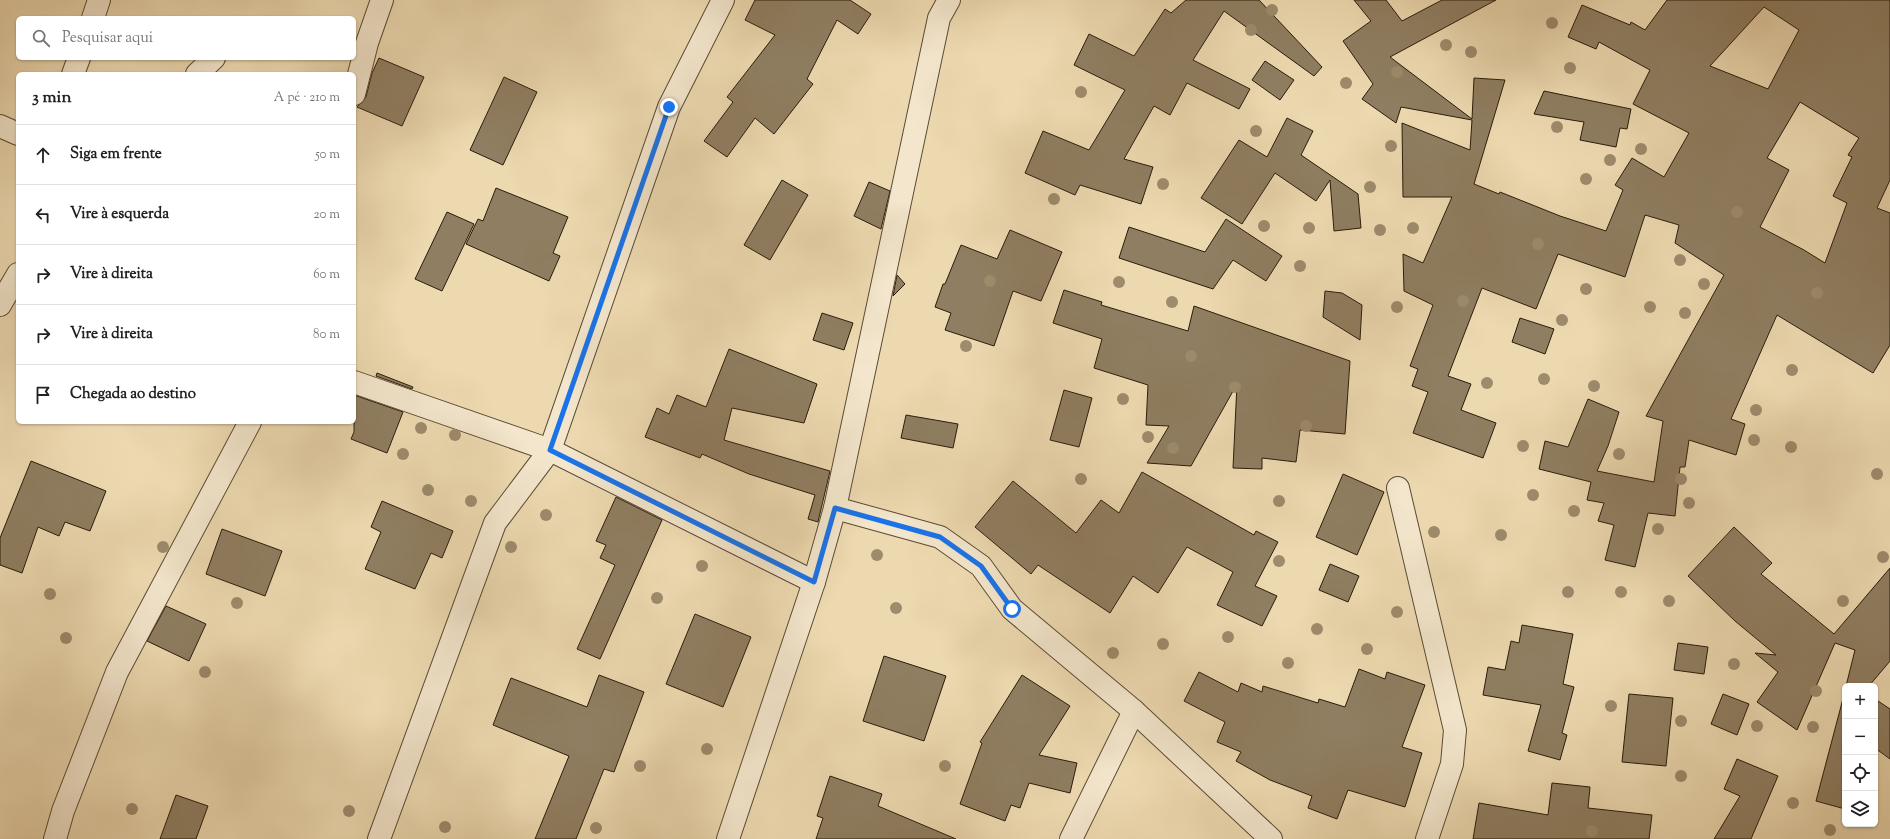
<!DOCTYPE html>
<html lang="pt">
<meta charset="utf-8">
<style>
:root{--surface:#fff;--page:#f6f6f6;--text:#222;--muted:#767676;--line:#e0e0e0}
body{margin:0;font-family:"Sorts Mill Goudy",serif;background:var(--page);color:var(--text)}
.controls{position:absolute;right:12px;bottom:12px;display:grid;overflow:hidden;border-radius:6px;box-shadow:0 1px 3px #0004}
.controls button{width:36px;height:36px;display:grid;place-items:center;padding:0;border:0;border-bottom:1px solid var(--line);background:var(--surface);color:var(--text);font:20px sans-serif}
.stop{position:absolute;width:12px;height:12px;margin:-9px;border:3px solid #1a73e8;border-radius:50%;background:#fff}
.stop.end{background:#1a73e8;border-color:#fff;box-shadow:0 1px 4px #0008}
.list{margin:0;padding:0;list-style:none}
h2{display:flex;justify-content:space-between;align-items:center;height:52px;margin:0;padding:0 16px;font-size:17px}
h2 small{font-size:13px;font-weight:400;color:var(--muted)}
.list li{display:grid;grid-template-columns:26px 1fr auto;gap:12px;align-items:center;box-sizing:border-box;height:60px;padding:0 16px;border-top:1px solid var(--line)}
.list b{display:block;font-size:15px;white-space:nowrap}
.list em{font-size:13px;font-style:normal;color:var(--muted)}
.icon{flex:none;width:22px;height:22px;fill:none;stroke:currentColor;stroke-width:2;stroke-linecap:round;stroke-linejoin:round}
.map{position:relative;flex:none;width:1890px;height:839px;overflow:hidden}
.search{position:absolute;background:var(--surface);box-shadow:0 1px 3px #0004;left:16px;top:16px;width:340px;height:44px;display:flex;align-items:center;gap:10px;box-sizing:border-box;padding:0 14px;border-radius:6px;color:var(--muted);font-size:15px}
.panel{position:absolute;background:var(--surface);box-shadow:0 1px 3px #0004;left:16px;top:72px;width:340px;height:352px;border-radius:6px}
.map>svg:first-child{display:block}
</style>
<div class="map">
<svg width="1890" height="839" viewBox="0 0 1890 839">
<rect width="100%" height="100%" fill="#edd9b0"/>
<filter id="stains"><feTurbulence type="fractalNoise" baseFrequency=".005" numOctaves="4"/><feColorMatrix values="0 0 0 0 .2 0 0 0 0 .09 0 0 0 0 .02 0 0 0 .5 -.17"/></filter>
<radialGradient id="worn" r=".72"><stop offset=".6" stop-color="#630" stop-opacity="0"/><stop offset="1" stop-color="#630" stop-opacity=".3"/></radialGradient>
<g fill="#8f7e61" stroke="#2a1c0b" fill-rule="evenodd">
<polygon points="755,0 850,0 871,14 858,34 837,20 807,79 813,84 774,134 755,118 727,157 704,141 733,102 727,97 775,35 745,20"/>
<polygon points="1186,0 1259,0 1322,67 1314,76 1224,11 1193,60 1250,89 1239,109 1187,83 1170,115 1154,106 1124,159 1153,167 1141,204 1080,185 1075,195 1025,173 1043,131 1089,150 1125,90 1074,65 1089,34 1134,56 1165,9 1171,13"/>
<path d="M 1354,0 L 1386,0 L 1402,21 L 1442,0 L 1496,0 L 1390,57 L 1472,119 L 1474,78 L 1505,80 L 1474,184 L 1499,194 L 1500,192 L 1560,216 L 1606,231 L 1623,190 L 1615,185 L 1632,158 L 1664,177 L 1689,133 L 1633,104 L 1650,70 L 1599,42 L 1596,49 L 1568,37 L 1582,5 L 1630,25 L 1631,22 L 1645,30 L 1667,0 L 1890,0 L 1890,180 L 1877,208 L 1890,213 L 1890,345 L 1873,373 L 1777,315 L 1731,419 L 1745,424 L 1736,455 L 1689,440 L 1685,467 L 1680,467 L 1675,516 L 1648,513 L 1635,567 L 1605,560 L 1614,525 L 1598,521 L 1604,503 L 1587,500 L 1591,482 L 1539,469 L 1545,441 L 1568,447 L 1588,399 L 1619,412 L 1608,446 L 1597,471 L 1654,482 L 1663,421 L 1646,416 L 1724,275 L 1675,243 L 1679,225 L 1645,215 L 1625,277 L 1558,254 L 1536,309 L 1482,288 L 1448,376 L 1471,384 L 1461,410 L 1496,423 L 1483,458 L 1413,433 L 1428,392 L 1412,386 L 1418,369 L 1410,366 L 1433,305 L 1404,291 L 1403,254 L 1423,263 L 1452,197 L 1403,197 L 1402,123 L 1470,150 L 1472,120 L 1401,107 L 1396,123 L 1362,99 L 1373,84 L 1343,41 L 1371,21 ZM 1764,7 L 1799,30 L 1768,89 L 1710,66 ZM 1800,102 L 1859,138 L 1848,155 L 1852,157 L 1833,196 L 1847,203 L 1825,263 L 1804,250 L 1760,227 L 1789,170 L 1767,158 Z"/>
<polygon points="379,58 424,77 402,126 357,107 366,97 372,73"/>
<polygon points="1265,61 1294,80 1280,100 1252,80"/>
<polygon points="504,77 537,92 503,165 470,150"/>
<polygon points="1544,91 1631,109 1627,129 1620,128 1616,147 1580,140 1584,122 1534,114"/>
<polygon points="1287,118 1313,131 1301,155 1358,194 1361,228 1334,231 1330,180 1316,201 1275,173 1242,224 1201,198 1239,140 1267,157"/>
<polygon points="782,180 808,195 770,260 744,245"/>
<polygon points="869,182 890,191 881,229 854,216"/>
<polygon points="496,188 568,217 553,253 560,256 549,281 466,244 478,219 483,221"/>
<polygon points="447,212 474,224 442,291 415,279"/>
<polygon points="1226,219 1282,256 1266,281 1233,260 1213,289 1119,258 1129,227 1205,252"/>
<polygon points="1010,230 1062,252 1041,301 1013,291 994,346 945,330 951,313 935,307 943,284 945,284 961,245 997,259"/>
<polygon points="897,275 905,284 893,296"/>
<polygon points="1064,290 1102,302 1101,305 1188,331 1194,306 1350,361 1345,434 1300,430 1296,462 1262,458 1262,469 1233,468 1237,384 1191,466 1147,463 1169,426 1146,425 1148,385 1094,368 1102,339 1053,323"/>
<polygon points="1325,291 1342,293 1362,305 1360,340 1323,317"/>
<polygon points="822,313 853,323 844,350 813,340"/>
<polygon points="1520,318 1554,329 1545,354 1512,342"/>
<polygon points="729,349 817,384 804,423 732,408 724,440 830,471 818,522 808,519 815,495 749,474 702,454 700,458 645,437 657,408 669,414 677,395 706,407"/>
<polygon points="377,373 413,387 412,389 376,376"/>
<polygon points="1064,390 1092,398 1079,447 1050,440"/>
<polygon points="354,395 403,412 387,453 351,439 354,432"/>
<polygon points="906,415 958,424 953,448 901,438"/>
<polygon points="31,461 106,491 90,531 65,522 59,536 38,527 22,573 0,565 0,538"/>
<polygon points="1142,472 1254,535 1256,531 1278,542 1255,586 1277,596 1262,626 1217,605 1233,572 1187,547 1158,593 1133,576 1110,613 1038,565 1031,574 975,527 1013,481 1076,533 1101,500 1119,513"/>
<polygon points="1343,474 1384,492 1357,555 1316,537"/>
<polygon points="616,497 662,520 600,659 577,649 615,565 600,558 606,545 596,541"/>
<polygon points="382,501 453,531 442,558 431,553 415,589 365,569 381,532 371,527"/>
<polygon points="1734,527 1772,563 1761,574 1834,634 1890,568 1890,661 1869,686 1846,686 1855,650 1835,643 1797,730 1757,702 1778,672 1755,653 1776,655 1735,621 1688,576"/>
<polygon points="222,529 282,551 265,596 206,574"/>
<polygon points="1330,564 1359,576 1348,602 1319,590"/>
<polygon points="166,606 206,624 189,661 147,641"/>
<polygon points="695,614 751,637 723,707 666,684"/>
<polygon points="1522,625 1573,634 1563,684 1574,687 1562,733 1567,735 1560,760 1528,751 1541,705 1483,695 1488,667 1505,670 1511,641 1519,643"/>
<polygon points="1678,643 1708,647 1704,674 1674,670"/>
<polygon points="884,656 946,676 924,741 863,721"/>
<polygon points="1359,669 1385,679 1387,672 1425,685 1402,747 1422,753 1405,807 1348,790 1337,819 1308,808 1312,796 1270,780 1236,761 1241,752 1217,742 1225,722 1184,701 1199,672 1238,692 1241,683 1262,692 1263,686 1318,703 1319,699 1345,707"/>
<polygon points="599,675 644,692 614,772 604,769 576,839 535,839 569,756 493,725 511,678 587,707"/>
<polygon points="1022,675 1070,706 1039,755 1077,763 1070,793 1029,783 1020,808 1011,805 1005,821 960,804 982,743 980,742"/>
<polygon points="1845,691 1845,809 1816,801"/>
<polygon points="1629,694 1673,698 1666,766 1622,762"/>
<polygon points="1723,694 1749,704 1737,735 1711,724"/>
<polygon points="1875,699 1890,709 1890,759 1875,748"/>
<polygon points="1737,759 1778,776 1751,839 1714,839 1740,796 1724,789"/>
<polygon points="830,776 882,794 878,806 956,839 816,839 823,818 817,816"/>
<polygon points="1552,783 1590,787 1588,808 1652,815 1649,839 1473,839 1479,803 1548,815"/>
<polygon points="176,795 208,806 196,839 160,839"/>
</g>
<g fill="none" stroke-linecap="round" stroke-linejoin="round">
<g stroke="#5b4b34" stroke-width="24">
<polyline id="pedestrian" points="197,74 214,58"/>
</g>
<g stroke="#5b4b34" stroke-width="24">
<g id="minor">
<polyline points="93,18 99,0"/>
<polyline points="73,74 79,58"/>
<polyline points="354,94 367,43 382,0"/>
<polyline points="0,126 18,134"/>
<polyline points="0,305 18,274"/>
<polyline points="354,382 550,450 814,582"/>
<polyline points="1398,488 1455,730 1452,764 1427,839"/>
<polyline points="835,508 940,537 981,566 1012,609 1134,711 1271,839"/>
<polyline points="55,839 63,811 117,672 250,422"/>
<polyline points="379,839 495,523 550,450 669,107 723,0"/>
<polyline points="728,839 814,582 835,508 939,18 949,0"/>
<polyline points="1071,839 1134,711"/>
</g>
</g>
<use href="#pedestrian" stroke="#f3e6cc" stroke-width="22"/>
<use href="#minor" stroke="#f3e6cc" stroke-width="22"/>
</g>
<g fill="#9d8b6c">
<circle cx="1272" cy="10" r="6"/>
<circle cx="1552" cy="23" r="6"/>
<circle cx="1251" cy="30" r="6"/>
<circle cx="1446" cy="45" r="6"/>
<circle cx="1471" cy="52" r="6"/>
<circle cx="1570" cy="68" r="6"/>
<circle cx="1397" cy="72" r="6"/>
<circle cx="1346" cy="83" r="6"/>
<circle cx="1081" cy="92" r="6"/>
<circle cx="1557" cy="127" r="6"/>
<circle cx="1256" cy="131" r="6"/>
<circle cx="1391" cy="146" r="6"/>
<circle cx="1641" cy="149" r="6"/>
<circle cx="1610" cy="160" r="6"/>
<circle cx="1586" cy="179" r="6"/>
<circle cx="1163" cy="184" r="6"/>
<circle cx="1370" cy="187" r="6"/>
<circle cx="1054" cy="199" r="6"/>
<circle cx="1737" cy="212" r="6"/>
<circle cx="1264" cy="226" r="6"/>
<circle cx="1309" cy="228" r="6"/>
<circle cx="1413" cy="228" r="6"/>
<circle cx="1380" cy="230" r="6"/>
<circle cx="1538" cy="244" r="6"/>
<circle cx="1680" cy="260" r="6"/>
<circle cx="1300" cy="266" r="6"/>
<circle cx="990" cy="281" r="6"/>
<circle cx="1119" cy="282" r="6"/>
<circle cx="1704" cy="284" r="6"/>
<circle cx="1586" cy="289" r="6"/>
<circle cx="1817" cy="293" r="6"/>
<circle cx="1463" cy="301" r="6"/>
<circle cx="1172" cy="302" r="6"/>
<circle cx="1397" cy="307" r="6"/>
<circle cx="1650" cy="307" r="6"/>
<circle cx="1685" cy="313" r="6"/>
<circle cx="1562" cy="320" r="6"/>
<circle cx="966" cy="346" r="6"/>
<circle cx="1191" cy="356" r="6"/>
<circle cx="1792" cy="370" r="6"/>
<circle cx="1544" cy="379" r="6"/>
<circle cx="1487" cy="383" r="6"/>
<circle cx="1594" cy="386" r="6"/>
<circle cx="1235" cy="387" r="6"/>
<circle cx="1123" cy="399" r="6"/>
<circle cx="1756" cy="410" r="6"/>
<circle cx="1306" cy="426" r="6"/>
<circle cx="421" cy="428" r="6"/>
<circle cx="455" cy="435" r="6"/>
<circle cx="1148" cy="437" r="6"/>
<circle cx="1754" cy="440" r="6"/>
<circle cx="1523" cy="446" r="6"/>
<circle cx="1791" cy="447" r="6"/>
<circle cx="1173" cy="448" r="6"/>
<circle cx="403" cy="454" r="6"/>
<circle cx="1619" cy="454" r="6"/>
<circle cx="1877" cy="474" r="6"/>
<circle cx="1081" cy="479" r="6"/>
<circle cx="1681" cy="479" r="6"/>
<circle cx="428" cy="490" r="6"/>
<circle cx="1533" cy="495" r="6"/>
<circle cx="471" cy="501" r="6"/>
<circle cx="1279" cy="501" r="6"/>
<circle cx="1689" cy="503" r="6"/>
<circle cx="1574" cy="511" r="6"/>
<circle cx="546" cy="515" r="6"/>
<circle cx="1658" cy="529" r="6"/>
<circle cx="1434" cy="532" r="6"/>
<circle cx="1501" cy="535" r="6"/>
<circle cx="163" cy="547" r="6"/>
<circle cx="511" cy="547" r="6"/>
<circle cx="877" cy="555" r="6"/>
<circle cx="1883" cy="557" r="6"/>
<circle cx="1279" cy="561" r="6"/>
<circle cx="702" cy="566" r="6"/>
<circle cx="1568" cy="592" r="6"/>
<circle cx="1621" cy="592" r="6"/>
<circle cx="50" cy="594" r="6"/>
<circle cx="657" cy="598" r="6"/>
<circle cx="1669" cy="601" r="6"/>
<circle cx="1843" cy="601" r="6"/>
<circle cx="237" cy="603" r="6"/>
<circle cx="896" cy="608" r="6"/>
<circle cx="1397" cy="612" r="6"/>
<circle cx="1317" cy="629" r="6"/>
<circle cx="1228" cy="637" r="6"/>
<circle cx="66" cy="638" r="6"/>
<circle cx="1163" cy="644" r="6"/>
<circle cx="1367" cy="649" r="6"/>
<circle cx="1113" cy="653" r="6"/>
<circle cx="1288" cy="663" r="6"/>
<circle cx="1734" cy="664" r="6"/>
<circle cx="205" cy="672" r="6"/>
<circle cx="1816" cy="691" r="6"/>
<circle cx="1611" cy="706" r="6"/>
<circle cx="1681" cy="721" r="6"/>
<circle cx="1757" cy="726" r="6"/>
<circle cx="1813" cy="727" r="6"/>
<circle cx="707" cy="749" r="6"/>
<circle cx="640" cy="766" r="6"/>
<circle cx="945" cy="766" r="6"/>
<circle cx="1681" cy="776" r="6"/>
<circle cx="1793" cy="803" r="6"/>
<circle cx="132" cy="809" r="6"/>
<circle cx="349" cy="811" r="6"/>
<circle cx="445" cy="827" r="6"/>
<circle cx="596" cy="828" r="6"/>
<circle cx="1830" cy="830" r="6"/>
<circle cx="1592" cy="831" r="6"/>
</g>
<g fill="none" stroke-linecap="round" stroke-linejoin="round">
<polyline stroke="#1a73e8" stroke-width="5" points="669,107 550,450 814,582 835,508 940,537 981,566 1012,609"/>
</g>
<rect width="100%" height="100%" filter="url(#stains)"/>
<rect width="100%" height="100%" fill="url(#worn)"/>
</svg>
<div class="controls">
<button>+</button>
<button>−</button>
<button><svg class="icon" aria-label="locate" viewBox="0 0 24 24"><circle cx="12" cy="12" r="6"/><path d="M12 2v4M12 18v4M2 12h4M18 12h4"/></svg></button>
<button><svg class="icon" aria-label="layers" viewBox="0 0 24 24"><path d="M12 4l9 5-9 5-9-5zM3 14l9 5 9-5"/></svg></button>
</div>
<div class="stop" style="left:1012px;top:609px"></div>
<div class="stop end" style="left:669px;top:107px"></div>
<div class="search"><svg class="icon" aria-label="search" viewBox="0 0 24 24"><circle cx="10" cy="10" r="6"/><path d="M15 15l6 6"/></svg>Pesquisar aqui</div>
<section class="panel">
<h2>3 min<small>A pé · 210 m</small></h2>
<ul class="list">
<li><svg class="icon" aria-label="ahead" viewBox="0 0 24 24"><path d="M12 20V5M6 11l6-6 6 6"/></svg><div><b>Siga em frente</b></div><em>50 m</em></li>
<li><svg class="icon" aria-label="left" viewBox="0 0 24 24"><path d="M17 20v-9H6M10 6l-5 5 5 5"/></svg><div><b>Vire à esquerda</b></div><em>20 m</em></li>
<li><svg class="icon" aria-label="right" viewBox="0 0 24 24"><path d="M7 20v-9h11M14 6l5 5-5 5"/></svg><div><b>Vire à direita</b></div><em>60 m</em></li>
<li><svg class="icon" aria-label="right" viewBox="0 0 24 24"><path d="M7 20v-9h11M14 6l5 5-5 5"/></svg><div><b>Vire à direita</b></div><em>80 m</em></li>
<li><svg class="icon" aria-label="arrive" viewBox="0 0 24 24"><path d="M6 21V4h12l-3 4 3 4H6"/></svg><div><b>Chegada ao destino</b></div></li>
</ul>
</section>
</div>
